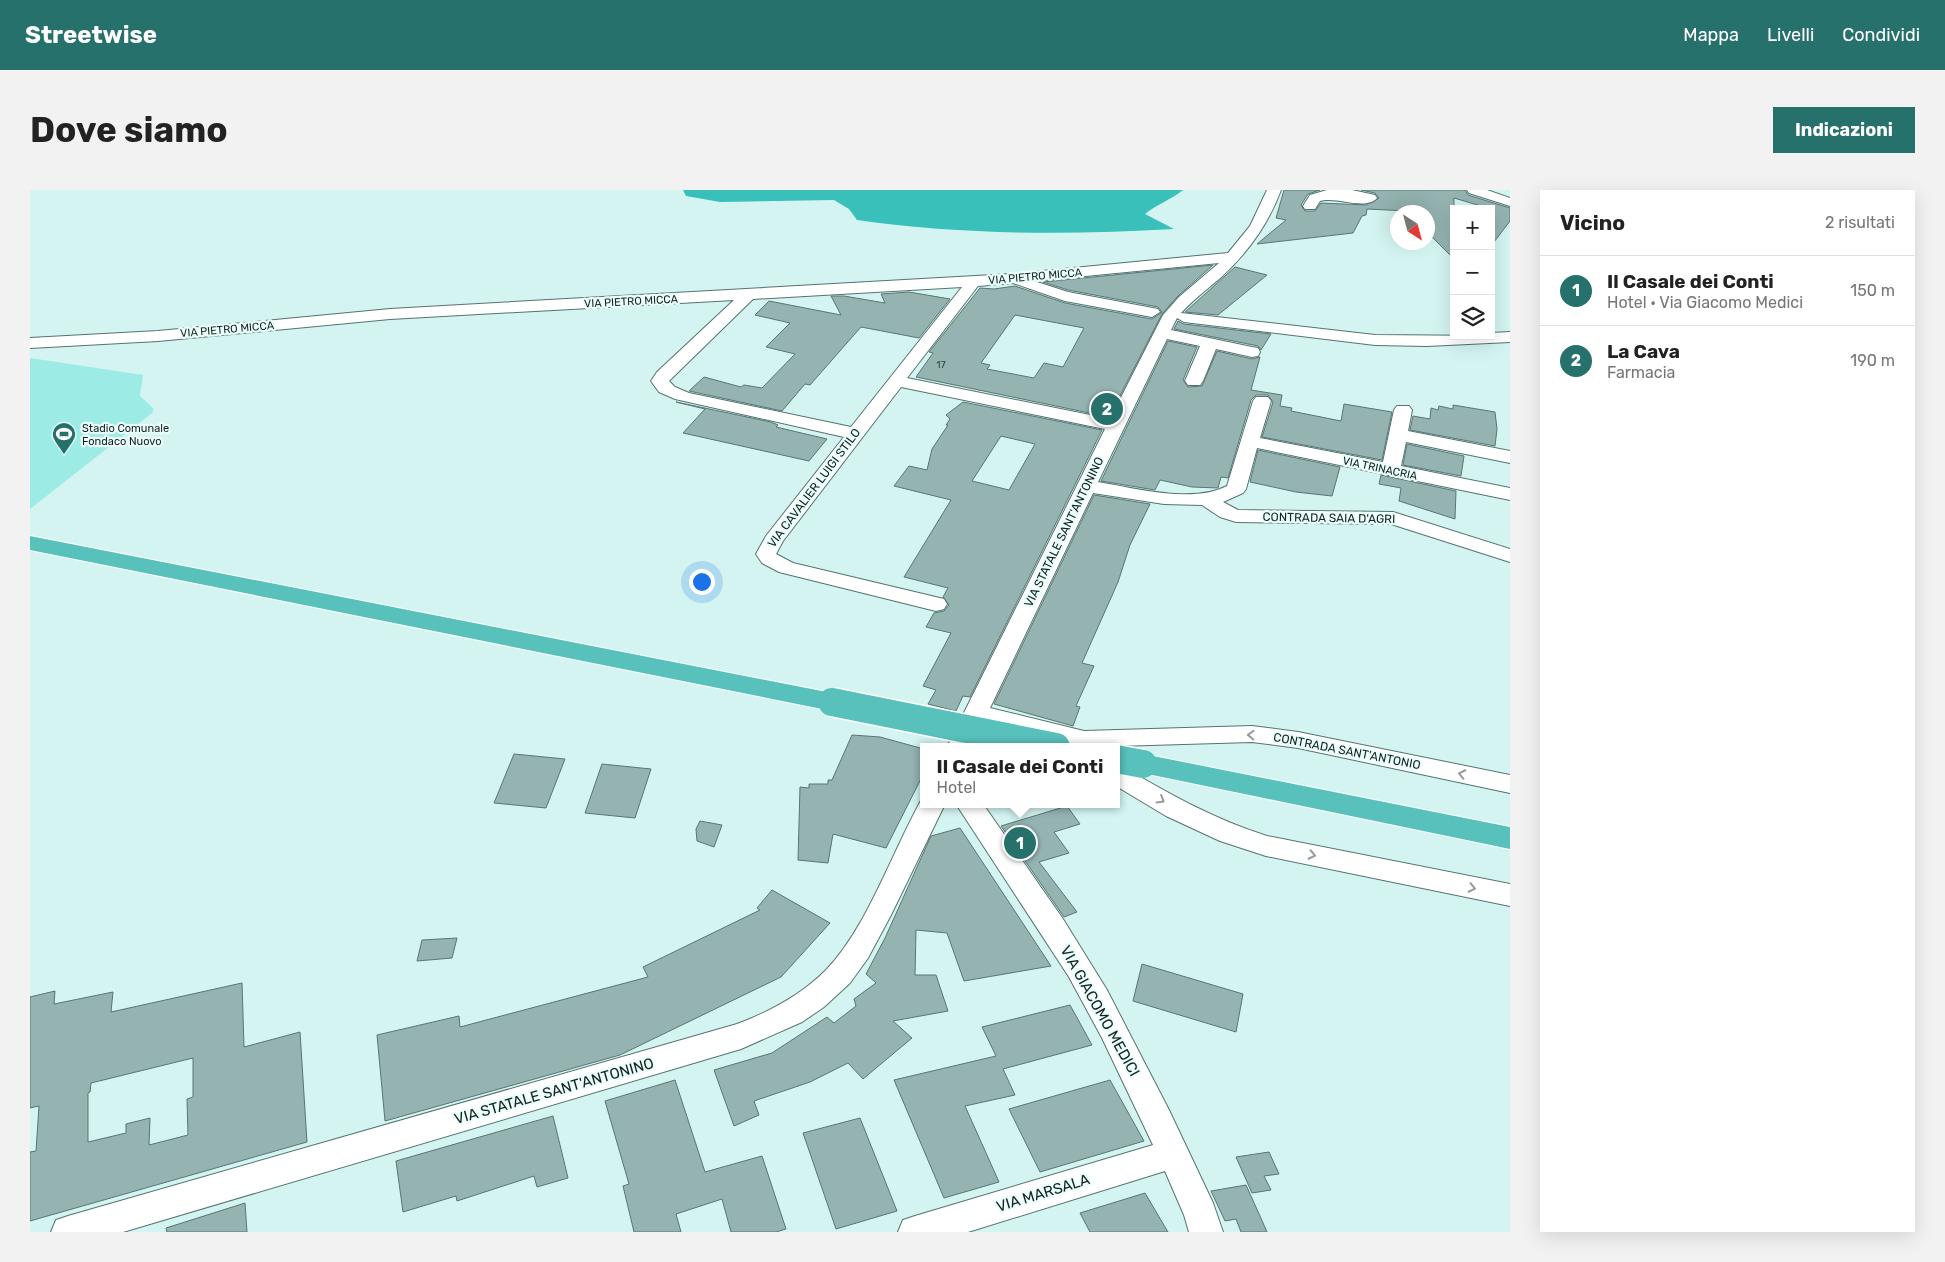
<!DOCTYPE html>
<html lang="it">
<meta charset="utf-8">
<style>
:root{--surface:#fff;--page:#f2f2f2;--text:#222;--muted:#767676;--line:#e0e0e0;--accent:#27716d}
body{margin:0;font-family:Rubik,sans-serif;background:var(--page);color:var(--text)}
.controls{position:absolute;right:15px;top:15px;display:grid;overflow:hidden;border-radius:0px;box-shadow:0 5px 20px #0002}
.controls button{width:45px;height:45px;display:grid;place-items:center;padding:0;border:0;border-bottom:1px solid var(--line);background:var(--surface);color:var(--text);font:25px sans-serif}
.compass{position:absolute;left:1360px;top:15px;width:45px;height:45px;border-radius:50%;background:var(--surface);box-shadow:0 5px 20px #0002;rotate:144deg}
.you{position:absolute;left:671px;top:391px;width:18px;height:18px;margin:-12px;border:4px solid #fff;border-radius:50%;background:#1a73e8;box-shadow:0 0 0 8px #1a73e833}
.badge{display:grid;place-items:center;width:32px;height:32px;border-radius:50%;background:var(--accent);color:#fff;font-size:16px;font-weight:700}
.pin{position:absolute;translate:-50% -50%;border:2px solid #fff;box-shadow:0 1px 5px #0006}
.popup{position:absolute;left:890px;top:553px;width:200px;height:65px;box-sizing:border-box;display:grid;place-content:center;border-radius:0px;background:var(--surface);filter:drop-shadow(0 1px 4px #0005);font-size:16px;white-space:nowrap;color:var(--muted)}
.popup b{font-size:19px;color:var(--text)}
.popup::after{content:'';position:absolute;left:50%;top:100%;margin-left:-10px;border:10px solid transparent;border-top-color:var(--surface)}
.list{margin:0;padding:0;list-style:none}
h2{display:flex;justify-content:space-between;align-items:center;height:65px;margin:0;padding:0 20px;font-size:21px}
h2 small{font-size:16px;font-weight:400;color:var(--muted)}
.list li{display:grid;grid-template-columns:32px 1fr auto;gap:15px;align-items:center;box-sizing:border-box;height:70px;padding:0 20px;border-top:1px solid var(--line)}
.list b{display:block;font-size:19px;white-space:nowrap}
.list p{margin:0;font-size:16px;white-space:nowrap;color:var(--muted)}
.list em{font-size:16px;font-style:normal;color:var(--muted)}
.icon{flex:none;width:28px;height:28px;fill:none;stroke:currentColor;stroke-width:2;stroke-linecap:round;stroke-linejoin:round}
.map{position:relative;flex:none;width:1480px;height:1042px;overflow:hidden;border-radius:0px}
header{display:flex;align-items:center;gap:30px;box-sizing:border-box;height:70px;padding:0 25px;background:var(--accent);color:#fff}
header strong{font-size:24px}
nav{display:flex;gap:28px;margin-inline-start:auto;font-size:18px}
.intro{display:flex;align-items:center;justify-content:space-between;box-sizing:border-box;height:120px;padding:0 30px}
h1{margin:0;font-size:35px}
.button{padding:12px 22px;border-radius:0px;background:var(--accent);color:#fff;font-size:18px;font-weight:700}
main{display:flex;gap:30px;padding:0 30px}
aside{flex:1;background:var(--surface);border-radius:0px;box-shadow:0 5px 20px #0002}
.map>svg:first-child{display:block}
</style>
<header>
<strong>Streetwise</strong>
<nav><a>Mappa</a><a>Livelli</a><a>Condividi</a></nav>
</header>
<div class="intro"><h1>Dove siamo</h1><a class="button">Indicazioni</a></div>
<main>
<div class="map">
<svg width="1480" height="1042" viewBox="0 0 1480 1042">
<rect width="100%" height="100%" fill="#d3f4f1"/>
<polygon fill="#9debe5" points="0,168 113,185 110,206 124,219 122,223 0,319"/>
<path fill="#39c0ba" d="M 653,0 L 1153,0 C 1141,10 1127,14 1115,24 L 1144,39 C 1039,45 932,45 827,30 L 819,19 L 804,10 L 690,12 L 656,6 Z"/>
<g fill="#94b3b1" stroke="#587673" fill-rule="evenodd">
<polygon points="1254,0 1290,0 1278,4 1271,15 1275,21 1285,21 1291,13 1336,15 1349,8 1345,3 1331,0 1435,0 1438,5 1480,18 1480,31 1461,56 1461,19 1424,8 1424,69 1398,43 1398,22 1337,19 1336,25 1332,26 1323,43 1227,54 1256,30 1246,28"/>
<path d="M 1183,75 L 1148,106 L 1132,124 L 1079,227 L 886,187 L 903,163 L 899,162 L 950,98 L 964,99 L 985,96 L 1035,113 L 1122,129 L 1132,122 L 1128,117 L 1038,100 L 1013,92 ZM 985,125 L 1054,138 L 1033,177 L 1014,173 L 1004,188 L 957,179 L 960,175 L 951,173 Z"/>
<polygon points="1205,77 1237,85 1188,125 1155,122"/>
<polygon points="879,102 920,109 889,148 831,137 780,195 775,194 752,221 659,201 674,187 711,197 714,195 732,198 765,164 736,157 760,133 725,125 739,111 811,125 801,106 814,106 855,113 851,104"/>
<polygon points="1148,131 1154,134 1241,144 1231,160 1228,156 1144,139"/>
<polygon points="1138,151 1167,157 1153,190 1158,197 1172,196 1187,161 1222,169 1230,167 1221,200 1252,205 1250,216 1262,218 1261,221 1311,231 1314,214 1362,222 1352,270 1232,247 1243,212 1238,205 1226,205 1221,210 1198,288 1191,287 1188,298 1162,297 1130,290 1125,300 1071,291"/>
<polygon points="646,212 741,232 748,235 746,237 797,249 779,271 653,243 675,219"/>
<path d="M 933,212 L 1072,240 L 940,507 L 933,506 L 926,521 L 898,514 L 906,500 L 893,496 L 921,443 L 896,437 L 904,423 L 914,421 L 919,415 L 913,407 L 918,398 L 874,387 L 921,310 L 864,296 L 879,276 L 897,280 L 902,259 L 918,235 L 916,235 L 920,229 L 916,225 ZM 971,246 L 1005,254 L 979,300 L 942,291 Z"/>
<polygon points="1423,215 1465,222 1467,239 1465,256 1380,240 1383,226 1400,229 1401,218 1408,220 1409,216 1423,219"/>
<polygon points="1377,254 1434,266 1431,286 1373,275"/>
<polygon points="1228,260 1310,277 1302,306 1266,302 1220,292"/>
<polygon points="1351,285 1426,301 1425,329 1369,311 1371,298 1349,294"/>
<polygon points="1064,305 1120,314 1100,355 1088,392 1052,473 1064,476 1046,516 1050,517 1043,536 964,514"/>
<polygon points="822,545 850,547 894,559 894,583 856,658 803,644 798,673 768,670 770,597 779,598 779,594 798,594 798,590 802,590"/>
<polygon points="484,564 535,569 516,618 464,613"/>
<polygon points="572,574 621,579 605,628 555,623"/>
<polygon points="1037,616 1050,634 1024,642 1039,663 1009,672 1047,722 1034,727 971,636"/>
<polygon points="670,631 692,635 684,657 667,651 666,639"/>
<polygon points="930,638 1021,776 934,791 917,743 886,740 885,785 906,785 918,821 863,831 882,848 833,889 818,873 780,892 724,911 729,925 704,936 684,880 742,863 797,827 804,833 826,816 824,809 846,793 836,784 855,748 901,646"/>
<polygon points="742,700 800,733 751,787 590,865 355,931 347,845 429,826 430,837 618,787 613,777 730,720 727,718"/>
<polygon points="427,748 422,768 387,771 392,750"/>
<polygon points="1112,774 1213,804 1206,842 1103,811"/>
<path d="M 212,793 L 214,857 L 270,842 L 277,952 L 0,1031 L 0,962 L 6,961 L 9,916 L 0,918 L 0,807 L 25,801 L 24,814 L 83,802 L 81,822 ZM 163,868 L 163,907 L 157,909 L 158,945 L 119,955 L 120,928 L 96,934 L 96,943 L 58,952 L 58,903 L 60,902 L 61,893 Z"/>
<polygon points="1040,815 1062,855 973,879 985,905 935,916 969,992 914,1008 864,890 966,866 952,837"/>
<polygon points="645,890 675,982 732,966 756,1039 746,1042 701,1042 692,1009 646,1024 651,1042 604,1042 593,996 599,994 575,911"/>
<polygon points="1080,890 1114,951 1010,982 979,919"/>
<polygon points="523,926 538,988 507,997 504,986 427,1011 426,1006 373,1022 366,971"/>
<polygon points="830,928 867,1021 806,1039 773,943"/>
<polygon points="1239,962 1249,984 1234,986 1241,1000 1222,1003 1206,967"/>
<polygon points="1216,995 1230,1026 1237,1042 1211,1042 1206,1029 1195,1031 1181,1001"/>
<polygon points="1115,1003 1138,1042 1060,1042 1050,1023"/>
<polygon points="215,1013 217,1042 137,1042 136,1038"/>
</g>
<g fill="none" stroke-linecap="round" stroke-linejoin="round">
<g stroke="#557370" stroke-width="2">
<g id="minor">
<path d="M 1237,0 L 1251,0 C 1238,35 1217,64 1189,89 C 1176,100 1163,110 1151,123 L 1345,145 L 1461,146 L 1461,143 L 1480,142 L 1480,152 L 1397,156 L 1345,155 L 1154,132 L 1147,128 L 1141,140 L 1222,157 L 1228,158 L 1230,162 L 1228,166 L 1222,167 L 1186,159 L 1173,191 L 1170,195 L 1158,195 L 1155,191 L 1170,156 L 1137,149 L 1068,292 C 1105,298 1163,314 1197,296 L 1223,211 L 1226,207 L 1238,207 L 1241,211 L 1230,248 L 1353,272 L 1364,220 L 1367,216 L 1379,216 L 1382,220 L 1378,241 L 1480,261 L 1480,273 L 1376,252 L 1371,276 L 1480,298 L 1480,310 L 1227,258 L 1216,299 L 1213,303 L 1193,312 L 1208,320 L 1363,322 L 1480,359 L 1480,372 L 1361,334 L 1206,332 L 1190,327 L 1172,315 L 1134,314 L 1063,303 L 960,518 L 1054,541 L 1222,536 L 1268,542 L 1480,585 L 1480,603 L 1268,558 L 1222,552 L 1052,557 L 953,533 L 941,557 L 917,557 L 1075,239 L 871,197 L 753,351 L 746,364 L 763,373 L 914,409 L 917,414 L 914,419 L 906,421 L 749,382 L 732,373 L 726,364 L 736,346 L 814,247 L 645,209 L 629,202 L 621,191 L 627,182 L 704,110 L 360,129 L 128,151 L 0,158 L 0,148 L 128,141 L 360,119 L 981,84 L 1198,63 L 1220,36 ZM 1189,73 L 1149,107 L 1133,125 L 1080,229 L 877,188 L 948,96 L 983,93 L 1035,111 L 1122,127 L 1130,122 L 1128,119 L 1038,102 L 1004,91 ZM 932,97 L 821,237 L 659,203 L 645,197 L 639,191 L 723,109 Z"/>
<path d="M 1297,0 L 1322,0 L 1345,5 L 1347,8 C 1336,21 1307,6 1290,11 L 1285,19 L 1275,19 L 1273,16 L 1280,5 Z"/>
<polygon points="1437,0 1457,0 1480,8 1480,16 1439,3"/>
<path d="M 1086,575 L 1095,578 C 1141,605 1186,630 1237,646 L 1480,694 L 1480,716 L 1236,666 L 1190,651 L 1136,626 L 1086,596 Z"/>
<path d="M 893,607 L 894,614 L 915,614 L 861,725 L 838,768 L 820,793 L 794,817 L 772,832 L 711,859 L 93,1042 L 21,1042 L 26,1030 L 38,1026 L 707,834 C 739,822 771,805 795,781 C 837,739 863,659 893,607 Z"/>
<polygon points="926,614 953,614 1033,729 1077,800 1139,920 1183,1013 1193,1042 1159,1042 1154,1025 1135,981 938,1042 868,1042 873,1030 885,1026 1123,955 1072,848 1039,787"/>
</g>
</g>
<g stroke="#fff" stroke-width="2">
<g id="highway">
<polygon points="0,346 802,503 812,506 816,512 812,518 802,521 0,360"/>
<polygon points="1113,564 1480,637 1480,659 1103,581 1099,574 1103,567"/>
</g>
</g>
<use href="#minor" fill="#fff" fill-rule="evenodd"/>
<use href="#highway" fill="#58c1bb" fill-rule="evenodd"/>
<g stroke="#fff" stroke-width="31" stroke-linecap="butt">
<g id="highway-bridge">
<polyline points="802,512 1026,557"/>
<polyline points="1086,569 1113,574"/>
</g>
</g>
<use href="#highway-bridge" stroke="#58c1bb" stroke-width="28"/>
</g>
<defs><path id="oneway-chevron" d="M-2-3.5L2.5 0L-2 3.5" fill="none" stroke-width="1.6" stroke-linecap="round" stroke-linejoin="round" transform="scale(1.25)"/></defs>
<g stroke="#969c9b">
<use href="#oneway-chevron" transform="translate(1221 545) rotate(-178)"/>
<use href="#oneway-chevron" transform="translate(1432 584) rotate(-168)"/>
<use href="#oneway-chevron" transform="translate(1131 610) rotate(31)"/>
<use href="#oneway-chevron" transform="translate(1282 665) rotate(12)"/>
<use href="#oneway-chevron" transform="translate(1442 698) rotate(12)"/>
</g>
<defs>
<g id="stadium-pin" transform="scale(1.25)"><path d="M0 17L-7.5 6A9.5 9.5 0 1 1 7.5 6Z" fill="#27716d" stroke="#eafefc"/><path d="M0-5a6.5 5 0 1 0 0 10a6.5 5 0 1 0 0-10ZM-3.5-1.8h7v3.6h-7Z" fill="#fff"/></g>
</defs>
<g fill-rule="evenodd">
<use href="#stadium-pin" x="34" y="244"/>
</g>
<g text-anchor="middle" stroke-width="4.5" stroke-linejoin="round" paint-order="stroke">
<g font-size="10" fill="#364645">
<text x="911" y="178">17</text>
</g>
<g font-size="11" fill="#162221" stroke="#eafefc">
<text transform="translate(1005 86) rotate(-5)" y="4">VIA PIETRO MICCA</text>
<text transform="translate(601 111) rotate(-3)" y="4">VIA PIETRO MICCA</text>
<text transform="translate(197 139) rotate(-5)" y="4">VIA PIETRO MICCA</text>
<text transform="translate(1350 278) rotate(12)" y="4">VIA TRINACRIA</text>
</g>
<g font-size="11" fill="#162221" stroke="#eafefc" text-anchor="start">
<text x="52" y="242">Stadio Comunale<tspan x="52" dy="13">Fondaco Nuovo</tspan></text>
</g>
<g font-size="12" fill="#162221" stroke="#eafefc">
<text transform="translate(784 298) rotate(-53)" y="4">VIA CAVALIER LUIGI STILO</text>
<text transform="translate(1299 328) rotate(1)" y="4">CONTRADA SAIA D'AGRI</text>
<text transform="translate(1034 342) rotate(-64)" y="4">VIA STATALE SANT'ANTONINO</text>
<text transform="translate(1317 561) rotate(11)" y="4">CONTRADA SANT'ANTONIO</text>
</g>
<g font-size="15" fill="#162221" stroke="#eafefc">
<text transform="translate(1070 821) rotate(61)" y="5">VIA GIACOMO MEDICI</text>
<text transform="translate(524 901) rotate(-16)" y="5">VIA STATALE SANT'ANTONINO</text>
<text transform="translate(1013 1003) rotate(-17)" y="5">VIA MARSALA</text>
</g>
</g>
</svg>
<div class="controls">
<button>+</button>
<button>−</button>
<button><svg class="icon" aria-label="layers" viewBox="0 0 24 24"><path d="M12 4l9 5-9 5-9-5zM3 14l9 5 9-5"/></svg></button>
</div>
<svg class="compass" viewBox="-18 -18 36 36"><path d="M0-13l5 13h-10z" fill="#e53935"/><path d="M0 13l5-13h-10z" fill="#767676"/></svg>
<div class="you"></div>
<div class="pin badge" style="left:990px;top:653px">1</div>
<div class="popup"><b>Il Casale dei Conti</b>Hotel</div>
<div class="pin badge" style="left:1077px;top:219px">2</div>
</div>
<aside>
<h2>Vicino<small>2 risultati</small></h2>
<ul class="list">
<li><span class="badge">1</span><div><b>Il Casale dei Conti</b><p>Hotel · Via Giacomo Medici</p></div><em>150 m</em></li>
<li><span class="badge">2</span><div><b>La Cava</b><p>Farmacia</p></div><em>190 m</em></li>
</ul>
</aside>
</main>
